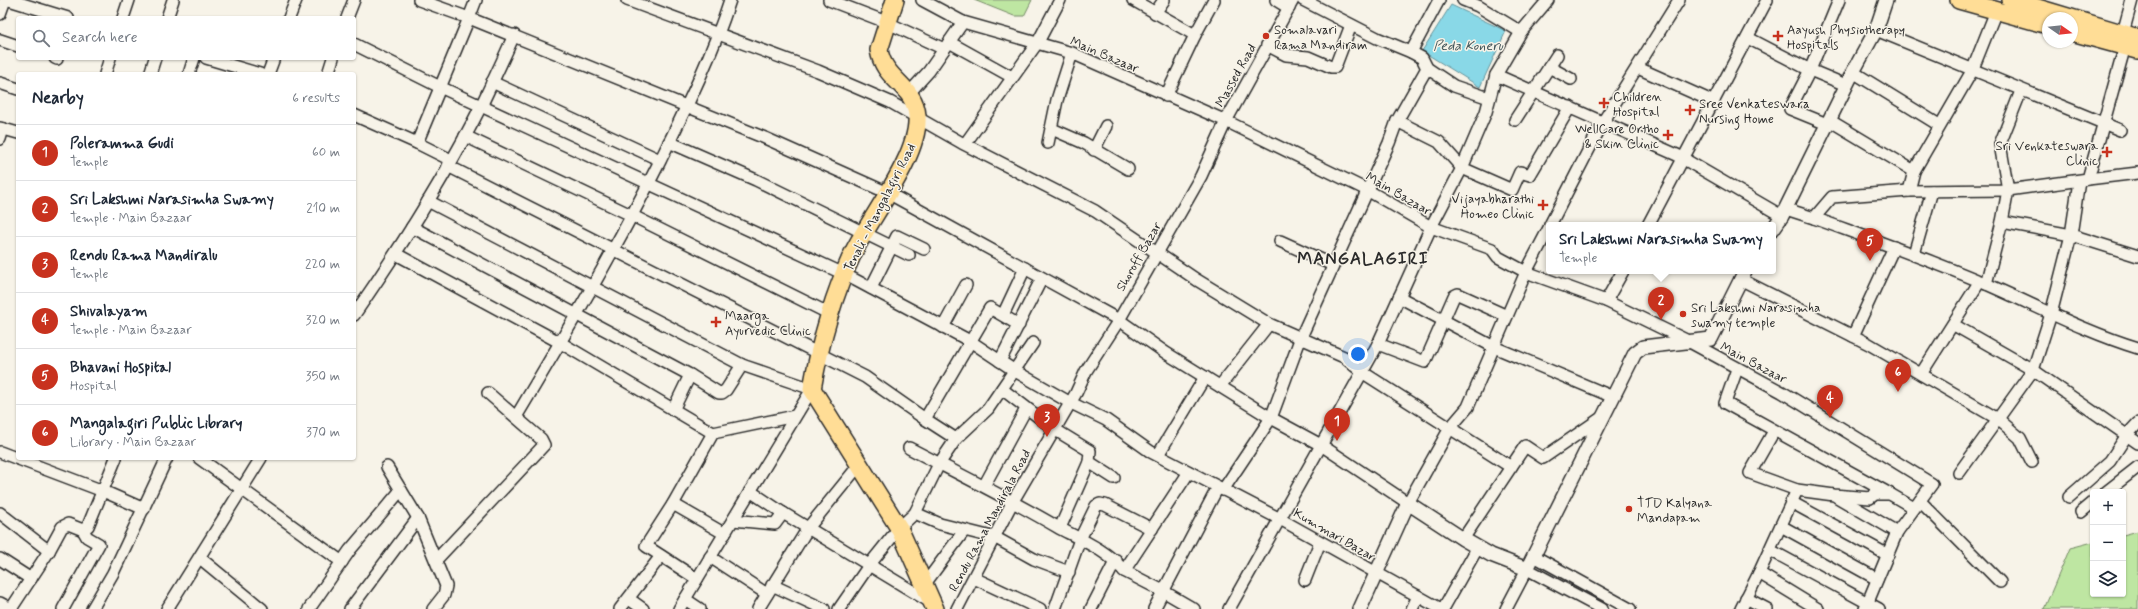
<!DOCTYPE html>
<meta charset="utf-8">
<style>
:root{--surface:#fff;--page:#f6f6f7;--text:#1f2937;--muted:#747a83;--line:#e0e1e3;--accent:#c8321e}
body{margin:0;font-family:Mynerve,sans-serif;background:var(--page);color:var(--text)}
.controls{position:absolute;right:12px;bottom:12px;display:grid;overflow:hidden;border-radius:4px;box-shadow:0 1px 3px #0004}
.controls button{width:36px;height:36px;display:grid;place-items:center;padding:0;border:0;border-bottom:1px solid var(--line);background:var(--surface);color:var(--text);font:20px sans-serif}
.compass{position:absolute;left:2042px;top:12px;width:36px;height:36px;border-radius:50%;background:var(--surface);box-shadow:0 1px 3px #0004;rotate:104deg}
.you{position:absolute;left:1358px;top:354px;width:14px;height:14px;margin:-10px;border:3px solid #fff;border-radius:50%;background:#1a73e8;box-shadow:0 0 0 6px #1a73e833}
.badge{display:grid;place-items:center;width:26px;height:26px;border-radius:50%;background:var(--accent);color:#fff;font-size:13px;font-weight:700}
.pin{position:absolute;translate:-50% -33px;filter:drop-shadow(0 1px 2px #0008)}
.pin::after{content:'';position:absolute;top:21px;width:14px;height:12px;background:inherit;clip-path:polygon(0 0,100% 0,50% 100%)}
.popup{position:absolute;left:1546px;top:222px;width:230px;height:52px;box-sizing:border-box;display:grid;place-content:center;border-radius:4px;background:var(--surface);filter:drop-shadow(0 1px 3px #0005);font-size:13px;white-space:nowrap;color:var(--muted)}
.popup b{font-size:15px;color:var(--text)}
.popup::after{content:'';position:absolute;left:50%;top:100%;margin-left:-8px;border:8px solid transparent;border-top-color:var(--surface)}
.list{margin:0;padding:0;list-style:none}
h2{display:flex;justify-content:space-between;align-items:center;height:52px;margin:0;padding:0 16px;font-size:17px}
h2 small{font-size:13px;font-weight:400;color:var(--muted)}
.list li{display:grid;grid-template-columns:26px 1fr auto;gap:12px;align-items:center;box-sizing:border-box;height:56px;padding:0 16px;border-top:1px solid var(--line)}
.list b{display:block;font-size:15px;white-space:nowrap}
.list p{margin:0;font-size:13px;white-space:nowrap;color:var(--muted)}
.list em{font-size:13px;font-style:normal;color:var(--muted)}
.icon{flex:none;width:22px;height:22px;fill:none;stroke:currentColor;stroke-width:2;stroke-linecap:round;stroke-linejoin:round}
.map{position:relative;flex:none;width:2138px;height:609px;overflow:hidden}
.search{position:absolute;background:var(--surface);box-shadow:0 1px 3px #0004;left:16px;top:16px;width:340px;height:44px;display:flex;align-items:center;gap:10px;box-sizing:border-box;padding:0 14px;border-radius:4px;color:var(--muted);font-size:15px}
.panel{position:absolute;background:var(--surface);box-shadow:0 1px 3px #0004;left:16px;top:72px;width:340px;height:388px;border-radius:4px}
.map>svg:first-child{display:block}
</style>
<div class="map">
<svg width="2138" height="609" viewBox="0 0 2138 609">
<rect width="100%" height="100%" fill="#f7f3e8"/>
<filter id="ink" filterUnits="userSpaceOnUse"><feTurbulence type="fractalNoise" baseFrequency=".025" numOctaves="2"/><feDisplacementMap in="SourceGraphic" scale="8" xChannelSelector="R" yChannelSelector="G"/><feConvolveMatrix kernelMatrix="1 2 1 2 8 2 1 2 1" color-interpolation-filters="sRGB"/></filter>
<g filter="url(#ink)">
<g fill="#bee6a2" stroke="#748866">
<polygon points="974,0 1032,0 1024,16 1014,16"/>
<polygon points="2138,531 2138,609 2044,609 2070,548 2093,542 2093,594 2123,594 2123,535"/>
</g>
<polygon fill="#89d8e7" stroke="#63939c" points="1451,5 1506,31 1480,87 1422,51"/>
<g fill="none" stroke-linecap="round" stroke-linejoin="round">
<g stroke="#2b2b2b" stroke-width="14">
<g id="minor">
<polyline points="9,0 68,18"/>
<polyline points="419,0 469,18 417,143 451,160"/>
<polyline points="476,0 469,18 765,138 888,193 1119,320 1166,353 1271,418 1321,445 1408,503 1450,428 1468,407 1526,272 1549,228"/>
<polyline points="627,0 818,71 890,102 962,143 1095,211 1197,280 1269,324 1344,357 1362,372 1511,467"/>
<polyline points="829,0 886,22 944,49"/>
<polyline points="922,0 963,22 1072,53 1226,121 1367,190 1431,227 1492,249 1498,257 1526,272 1606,301 1688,341 1782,392 1932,484 1897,532 1865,609"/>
<polyline points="1133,0 1195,35 1214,0"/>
<polyline points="1276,0 1289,8"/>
<polyline points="1303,0 1377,38 1411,52 1422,58 1427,68 1454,86 1489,98"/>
<polyline points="1463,0 1478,6 1521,32"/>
<polyline points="1155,13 1164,0"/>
<polyline points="0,14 5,0"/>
<polyline points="123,18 129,0"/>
<polyline points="167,18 173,0"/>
<polyline points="289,18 296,0"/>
<polyline points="347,18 354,0"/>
<polyline points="1876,30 2120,130"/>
<polyline points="2123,33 2132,0"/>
<polyline points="1748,38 1810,70 1846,85"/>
<polyline points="0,40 18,46"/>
<polyline points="949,42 1012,77"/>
<polyline points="354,44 440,87 844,274 970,341 1015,371 1069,402 1106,420 1151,452 1280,519 1441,609"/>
<polyline points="1267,45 1286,55 1308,57 1331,67 1335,67 1351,25"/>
<polyline points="1411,52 1439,0"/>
<polyline points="55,58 57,59"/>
<polyline points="206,58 260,74"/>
<polyline points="1549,67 1571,79"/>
<polyline points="1638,68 1714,102"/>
<polyline points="1853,72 1939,125"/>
<polyline points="105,74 110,58"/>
<polyline points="150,74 155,58"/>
<polyline points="189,74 194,58"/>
<polyline points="268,74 274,58"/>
<polyline points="328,74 333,58"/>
<polyline points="1496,75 1677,155 1782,216"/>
<polyline points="492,82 660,160"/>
<polyline points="0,83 18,89"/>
<polyline points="910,92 929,71 963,22"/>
<polyline points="1166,96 1195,35"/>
<polyline points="354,115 417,143"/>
<polyline points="1515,120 1557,55"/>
<polyline points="1829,120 1914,171"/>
<polyline points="1397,121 1439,142 1462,168 1512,190 1520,172 1530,175 1570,107"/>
<polyline points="1827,124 1790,109 1810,70 1839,0"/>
<polyline points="0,128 18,133"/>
<polyline points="1052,129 1084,143 1128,169"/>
<polyline points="465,136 631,215 830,314"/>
<polyline points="0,139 3,129"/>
<polyline points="669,142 756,180 909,255"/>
<polyline points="1048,143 1057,100 1072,53"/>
<polyline points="965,144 1038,42 1060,0"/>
<polyline points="1094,150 1106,126"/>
<polyline points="448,166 865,377 925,419"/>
<polyline points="2088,179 2138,173"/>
<polyline points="1909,191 1914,171 1972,71 1996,11"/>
<polyline points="428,201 742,365 812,389 679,609"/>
<polyline points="1786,209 1814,218 1832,197 1909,191 2008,190 2088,179 2125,46"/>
<path d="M 1814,218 C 1871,239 1928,259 1984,283 C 2035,305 2085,332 2138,348"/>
<polyline points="2002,222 2071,235 2138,256"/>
<polyline points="1550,225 1603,122 1679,0"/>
<polyline points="1648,225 1767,0"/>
<polyline points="412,227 690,375 719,393 722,393 726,390 742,365"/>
<polyline points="1280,241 1333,265"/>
<polyline points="396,254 561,343 713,433"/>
<polyline points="1914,254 1932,191"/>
<polyline points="1740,279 1869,344 1998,419 2020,438 2032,462"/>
<polyline points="1986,284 2002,222 2008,190 2000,144 2021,91"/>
<polyline points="871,288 897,236 924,249"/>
<polyline points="1399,297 1494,347 1613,397"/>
<polyline points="1606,301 1623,271"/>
<path d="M 354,315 C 401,247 445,178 482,104 C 493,81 504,58 514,35"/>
<polyline points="1003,315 1025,268"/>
<polyline points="1954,325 2033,370 2138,443"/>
<polyline points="943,327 966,285"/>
<polyline points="1853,336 1894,247"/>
<polyline points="1378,344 1425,362 1454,296 1458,294 1507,316"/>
<polyline points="1000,361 1042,278"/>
<polyline points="1737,369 1725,403 1890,494"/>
<polyline points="1921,374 1980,281"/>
<polyline points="1220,386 1269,324"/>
<polyline points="1002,389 1054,429 1090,451 1089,462 1060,528"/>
<polyline points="673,410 690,375"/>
<path d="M 516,417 C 566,333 616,249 660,161 C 686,108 712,56 730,0"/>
<polyline points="1774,431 1750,473 1797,490 1834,495 1870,498 1875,494 1890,494 1914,508"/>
<polyline points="956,439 988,409 1033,343"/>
<path d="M 909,448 C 959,474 1010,499 1059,528 C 1082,540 1108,551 1124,571"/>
<polyline points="0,452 103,491 144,509"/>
<polyline points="1158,455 1205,377"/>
<polyline points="199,458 342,562"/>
<polyline points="1089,462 1114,478"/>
<polyline points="387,467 418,518 446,586 444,595 433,609"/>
<polyline points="1189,472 1124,571 1163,591 1194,609"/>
<polyline points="1959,473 2033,370 2051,314 2071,235 2079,181"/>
<polyline points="984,486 1026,409"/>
<polyline points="1223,490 1271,418 1301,337 1389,143 1397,121 1427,68"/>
<polyline points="750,491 783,513 932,603"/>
<polyline points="2106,492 2138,467"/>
<polyline points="1837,497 1897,532"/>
<polyline points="2069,497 2110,461 2127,435 2138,423"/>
<polyline points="1920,501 2000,582"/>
<polyline points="1791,502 1888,555"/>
<polyline points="673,504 725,534"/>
<polyline points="2081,512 2093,502"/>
<polyline points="0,513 49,551"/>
<polyline points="915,513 940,524 996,538 1034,559 1069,572"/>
<polyline points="733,520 775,524 783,513"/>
<polyline points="1781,526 1877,579"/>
<polyline points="1463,539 1525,446 1543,458 1604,416"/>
<polyline points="1770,550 1879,609"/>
<polyline points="1534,556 1630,609"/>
<polyline points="710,557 767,594"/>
<polyline points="200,558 262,609"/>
<polyline points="0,559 31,579"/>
<polyline points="436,560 544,445 541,439 488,393"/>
<polyline points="1759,573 1818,609"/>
<polyline points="974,578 1040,609"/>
<polyline points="697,579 646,546 673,504 713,433 795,416"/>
<polyline points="1305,580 1320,542"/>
<polyline points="772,585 824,609"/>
<polyline points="924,585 964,531"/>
<polyline points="1746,598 1767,609"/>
<polyline points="629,599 643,609"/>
<polyline points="685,599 700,609"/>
<polyline points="0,603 11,609"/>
<polyline points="11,609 49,551 62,527 68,524 83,530 88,526 116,458"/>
<polyline points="63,609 99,544 87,537 83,530"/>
<polyline points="92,609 113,573 167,458"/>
<polyline points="167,609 261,458"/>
<polyline points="309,609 350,550 401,490"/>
<polyline points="350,609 418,518"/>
<polyline points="620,609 661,556"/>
<polyline points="758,609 808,528 860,464"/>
<polyline points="839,609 870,564 899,528 915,513 939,464 956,439 925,419 990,308 1019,325"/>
<polyline points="957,609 1013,501 1076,393 1086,371 1119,320 1201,176 1226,121 1293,0"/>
<polyline points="1055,609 1080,539 1096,506 1100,504 1105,505 1152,529"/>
<polyline points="1091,609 1116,560"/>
<polyline points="1154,609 1218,487"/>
<polyline points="1229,609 1378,344 1431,227 1462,168 1486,112 1496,75 1521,32 1548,0"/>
<polyline points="1412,609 1418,596"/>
<polyline points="1443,609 1478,547"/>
<polyline points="1506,609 1527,569 1602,609"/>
<polyline points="1741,609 1759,573 1797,490"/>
</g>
</g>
<g stroke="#2b2b2b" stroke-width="16">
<g id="tertiary">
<polyline points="1773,229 1782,216 1853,72 1876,30 1886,0"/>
<polyline points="1360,609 1408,503 1463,539 1491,555 1527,569 1635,353 1643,347 1711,339 1745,271"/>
</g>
</g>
<g stroke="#2b2b2b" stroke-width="20">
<g id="primary">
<path d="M 895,0 L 879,50 C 884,81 915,85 917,116 C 920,156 870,217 853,253 C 833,296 820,343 812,389 L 899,528 L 935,609"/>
<polyline points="1959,0 2048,25"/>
<polyline points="2011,0 2138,38"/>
<polyline points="2072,32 2138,50"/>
</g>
</g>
<use href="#minor" stroke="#f7f3e8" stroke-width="11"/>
<use href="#tertiary" stroke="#f7f3e8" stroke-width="13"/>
<use href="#primary" stroke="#ffdd96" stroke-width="17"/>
</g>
</g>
<g fill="#c8321e" stroke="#f7f3e8" stroke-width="1.5">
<circle cx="1266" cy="36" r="4"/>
<path d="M1776 30h4v4h4v4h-4v4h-4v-4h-4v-4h4z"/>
<path d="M1602 97h4v4h4v4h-4v4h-4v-4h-4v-4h4z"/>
<path d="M1688 104h4v4h4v4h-4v4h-4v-4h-4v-4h4z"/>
<path d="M1666 129h4v4h4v4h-4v4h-4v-4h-4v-4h4z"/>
<path d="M2105 146h4v4h4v4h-4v4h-4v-4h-4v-4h4z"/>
<path d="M1541 199h4v4h4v4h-4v4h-4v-4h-4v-4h4z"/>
<circle cx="1683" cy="314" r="4"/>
<path d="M714 316h4v4h4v4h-4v4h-4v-4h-4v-4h4z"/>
<circle cx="1629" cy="509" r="4"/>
</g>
<g text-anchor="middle" stroke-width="3" stroke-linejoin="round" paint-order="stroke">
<g font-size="13" fill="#2b2b2b" stroke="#f7f3e8" text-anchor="start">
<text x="1274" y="34">Somalavari<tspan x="1274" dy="15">Rama Mandiram</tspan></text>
<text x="1787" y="34">Aayush Physiotherapy<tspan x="1787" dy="15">Hospitals</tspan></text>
<text x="1613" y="101">Children<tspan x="1613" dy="15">Hospital</tspan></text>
<text x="1699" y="108">Sree Venkateswara<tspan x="1699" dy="15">Nursing Home</tspan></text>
<text x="1659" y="133" text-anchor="end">WellCare Ortho<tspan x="1659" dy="15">&amp; Skin Clinic</tspan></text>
<text x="2098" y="150" text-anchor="end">Sri Venkateswara<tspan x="2098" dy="15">Clinic</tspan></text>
<text x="1534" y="203" text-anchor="end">Vijayabharathi<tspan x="1534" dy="15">Homeo Clinic</tspan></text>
<text x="1691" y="312">Sri Lakshmi Narasimha<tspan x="1691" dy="15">swamy temple</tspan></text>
<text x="725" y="320">Maarga<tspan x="725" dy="15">Ayurvedic Clinic</tspan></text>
<text x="1637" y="507">TTD Kalyana<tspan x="1637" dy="15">Mandapam</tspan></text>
</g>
<g font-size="13" fill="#2b2b2b" stroke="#f7f3e8">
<text transform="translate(1105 54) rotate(23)" y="5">Main Bazaar</text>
<text transform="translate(1235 75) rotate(-61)" y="5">Massed Road</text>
<text transform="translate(1399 193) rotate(30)" y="5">Main Bazaar</text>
<text transform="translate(879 207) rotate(-63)" y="5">Tenali - Mangalagiri Road</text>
<text transform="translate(1138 256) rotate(-60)" y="5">Shoroff Bazar</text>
<text transform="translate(1754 362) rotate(28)" y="5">Main Bazaar</text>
<text transform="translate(989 520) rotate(-62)" y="5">Rendu Rama Mandirala Road</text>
<text transform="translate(1335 534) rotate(30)" y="5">Kummari Bazar</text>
</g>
<g font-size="14" font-style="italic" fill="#42565a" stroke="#f7f3e8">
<text x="1468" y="50">Peda Koneru</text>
</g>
<g font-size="17" font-weight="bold" letter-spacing="1" fill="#2b2b2b" stroke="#f7f3e8">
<text x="1363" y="264">MANGALAGIRI</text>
</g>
</g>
</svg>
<div class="controls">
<button>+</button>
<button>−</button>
<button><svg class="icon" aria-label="layers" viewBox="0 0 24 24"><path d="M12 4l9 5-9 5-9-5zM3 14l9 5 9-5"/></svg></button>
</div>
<svg class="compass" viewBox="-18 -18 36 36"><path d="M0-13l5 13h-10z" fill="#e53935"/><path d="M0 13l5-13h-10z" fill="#747a83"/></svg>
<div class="you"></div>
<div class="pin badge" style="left:1337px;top:441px">1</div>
<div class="pin badge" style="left:1661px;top:320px">2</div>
<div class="popup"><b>Sri Lakshmi Narasimha Swamy</b>Temple</div>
<div class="pin badge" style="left:1047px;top:437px">3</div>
<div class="pin badge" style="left:1830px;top:418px">4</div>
<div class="pin badge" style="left:1870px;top:261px">5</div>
<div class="pin badge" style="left:1898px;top:392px">6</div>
<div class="search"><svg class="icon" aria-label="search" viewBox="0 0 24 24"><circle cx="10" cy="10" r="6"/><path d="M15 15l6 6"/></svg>Search here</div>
<section class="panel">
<h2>Nearby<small>6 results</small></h2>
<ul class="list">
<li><span class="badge">1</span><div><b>Poleramma Gudi</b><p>Temple</p></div><em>60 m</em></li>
<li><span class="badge">2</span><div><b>Sri Lakshmi Narasimha Swamy</b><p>Temple · Main Bazaar</p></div><em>210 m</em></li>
<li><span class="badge">3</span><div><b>Rendu Rama Mandiralu</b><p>Temple</p></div><em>220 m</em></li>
<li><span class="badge">4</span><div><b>Shivalayam</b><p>Temple · Main Bazaar</p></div><em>320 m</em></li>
<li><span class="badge">5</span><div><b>Bhavani Hospital</b><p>Hospital</p></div><em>350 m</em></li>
<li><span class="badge">6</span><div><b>Mangalagiri Public Library</b><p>Library · Main Bazaar</p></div><em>370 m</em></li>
</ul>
</section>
</div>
